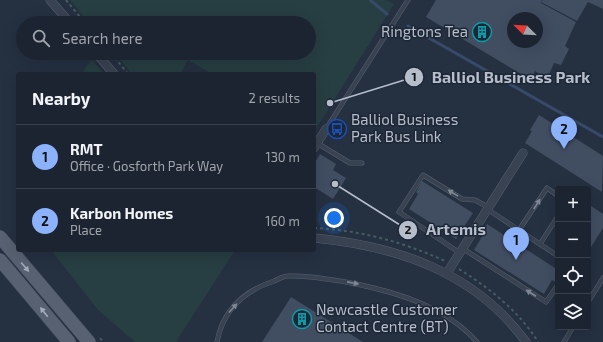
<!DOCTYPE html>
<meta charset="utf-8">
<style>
:root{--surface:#1c2431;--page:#252c39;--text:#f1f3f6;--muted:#a0a4ab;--line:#3a414d;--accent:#8bb2fb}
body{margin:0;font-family:"Exo 2",sans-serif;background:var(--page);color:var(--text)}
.controls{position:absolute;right:12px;bottom:12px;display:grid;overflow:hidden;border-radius:4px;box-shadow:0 4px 16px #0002}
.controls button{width:36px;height:36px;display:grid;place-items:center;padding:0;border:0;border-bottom:1px solid var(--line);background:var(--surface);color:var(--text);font:20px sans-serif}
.compass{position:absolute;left:507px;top:12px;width:36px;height:36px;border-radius:50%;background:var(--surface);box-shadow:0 4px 16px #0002;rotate:294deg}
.you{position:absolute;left:334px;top:218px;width:14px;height:14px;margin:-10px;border:3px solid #fff;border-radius:50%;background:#1a73e8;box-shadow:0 0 0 6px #1a73e833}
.badge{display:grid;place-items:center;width:26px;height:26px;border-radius:50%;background:var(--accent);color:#111;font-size:13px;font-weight:700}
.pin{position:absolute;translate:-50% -33px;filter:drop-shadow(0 1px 2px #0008)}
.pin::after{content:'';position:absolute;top:21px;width:14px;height:12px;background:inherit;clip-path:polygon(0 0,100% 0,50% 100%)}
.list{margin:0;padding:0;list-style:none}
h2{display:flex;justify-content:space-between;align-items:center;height:52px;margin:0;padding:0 16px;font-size:17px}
h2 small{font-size:13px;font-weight:400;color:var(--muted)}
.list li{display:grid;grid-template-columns:26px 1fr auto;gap:12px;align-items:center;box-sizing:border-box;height:64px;padding:0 16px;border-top:1px solid var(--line)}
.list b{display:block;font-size:15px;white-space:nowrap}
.list p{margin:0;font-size:13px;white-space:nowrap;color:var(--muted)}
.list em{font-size:13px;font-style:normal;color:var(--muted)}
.icon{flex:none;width:22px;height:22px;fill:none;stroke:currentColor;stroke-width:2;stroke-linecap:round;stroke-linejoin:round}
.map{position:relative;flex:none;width:603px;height:342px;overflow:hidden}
.search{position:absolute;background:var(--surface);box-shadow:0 4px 16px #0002;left:16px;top:16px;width:300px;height:44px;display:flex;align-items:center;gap:10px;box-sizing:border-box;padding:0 14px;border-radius:22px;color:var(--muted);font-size:15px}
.panel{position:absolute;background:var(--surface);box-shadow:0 4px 16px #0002;left:16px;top:72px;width:300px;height:180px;border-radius:4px}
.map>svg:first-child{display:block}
</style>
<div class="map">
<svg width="603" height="342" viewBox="0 0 603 342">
<rect width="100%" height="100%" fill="#253041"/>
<g fill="#273e42">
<polygon points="70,0 387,0 394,4 314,132 314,74 212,74 188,60 180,74 132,74 115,53 309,53 309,23 89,23"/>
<polygon points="92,60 104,74 83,74 85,68"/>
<polygon points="51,250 235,250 176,342 135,342 98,310"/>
</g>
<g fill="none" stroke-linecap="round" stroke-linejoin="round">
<g stroke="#384a69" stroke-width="3">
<polyline points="370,0 387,14"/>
<polyline points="408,26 603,137"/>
</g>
</g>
<g fill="#414d61" fill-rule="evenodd">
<path d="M 436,0 L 542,0 L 541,3 L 576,22 L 565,46 L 569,49 L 561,65 L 554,63 L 547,79 L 535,71 L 531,80 L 426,17 ZM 513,18 L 537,18 L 537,42 L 513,42 Z"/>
<polygon points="543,0 603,0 603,9 588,2 577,21 541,2"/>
<polygon points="539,115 603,156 602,192 525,143 532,131 530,130"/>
<polygon points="320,154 336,164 333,170 346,178 333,199 314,187 314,164"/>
<polygon points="422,181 473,213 456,239 409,209 418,194 416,192"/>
<polygon points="588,204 603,214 603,228 588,252"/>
<polygon points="487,224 558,270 558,279 556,282 552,280 544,294 474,250 483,235 481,234"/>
<polygon points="291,297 363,342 262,342"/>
</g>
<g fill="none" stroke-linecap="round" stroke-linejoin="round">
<g stroke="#57606e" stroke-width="5">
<g id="lane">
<polyline points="326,129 408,0"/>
<polyline points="317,143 350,163 362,163"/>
<polyline points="487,209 558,256"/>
<polyline points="519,230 547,188 558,196"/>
<polyline points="540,244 558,216"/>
<polyline points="462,248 546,302 558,285"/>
<polyline points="460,253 399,212 423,175 462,199 475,200 488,207"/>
<polyline points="588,302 603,278"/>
<path d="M 217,342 C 223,310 244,291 274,281 C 278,279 284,276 288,276 C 307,275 328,279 346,282 C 393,291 444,305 477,342"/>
<polyline points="564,342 573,327"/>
</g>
</g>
<g stroke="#57606e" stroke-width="9">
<g id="street">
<polyline points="50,0 70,23"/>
<polyline points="96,53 114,74"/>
<polyline points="314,148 326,129"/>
<path d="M 314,238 C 397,246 475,272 526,342"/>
<polyline points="447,273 523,153"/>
</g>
</g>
<g stroke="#434b5a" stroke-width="14">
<g id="primary">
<polyline points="0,237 89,342"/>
<polyline points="0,260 69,342"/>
</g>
</g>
<g stroke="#455b5f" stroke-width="2" stroke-dasharray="3 3" stroke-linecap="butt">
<polyline points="66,0 85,23"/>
<polyline points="111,53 128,74"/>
<path d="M 314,228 C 360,230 403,242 445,261"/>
<path d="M 459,269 C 489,288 519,311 538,342"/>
<polyline points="100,338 103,342"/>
</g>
<use href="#lane" stroke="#394251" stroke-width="4"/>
<use href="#street" stroke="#394251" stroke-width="8"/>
<use href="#primary" stroke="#576171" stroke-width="13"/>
</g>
<defs><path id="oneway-solid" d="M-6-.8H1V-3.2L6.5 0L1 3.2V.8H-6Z"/></defs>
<g fill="#7e8694">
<use href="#oneway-solid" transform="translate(453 193) rotate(-148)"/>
<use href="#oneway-solid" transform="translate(537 204) rotate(-57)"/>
<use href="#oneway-solid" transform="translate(353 283) rotate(11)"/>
<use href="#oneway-solid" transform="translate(531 293) rotate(-147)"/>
<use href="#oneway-solid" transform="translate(233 308) rotate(-48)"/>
</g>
<g fill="#a3abb9">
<use href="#oneway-solid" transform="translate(25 267) rotate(50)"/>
<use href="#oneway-solid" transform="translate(44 312) rotate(-129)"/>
</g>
<defs>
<g id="building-ring" transform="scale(1)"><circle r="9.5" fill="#1e2736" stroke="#0f9aa8" stroke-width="1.5"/><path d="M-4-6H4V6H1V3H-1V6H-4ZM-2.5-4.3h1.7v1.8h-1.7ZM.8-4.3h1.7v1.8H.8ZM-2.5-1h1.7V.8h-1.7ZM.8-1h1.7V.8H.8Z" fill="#0f9aa8"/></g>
<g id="bus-ring" transform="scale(1)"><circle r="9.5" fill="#1e2736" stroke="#1a4fb4" stroke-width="1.5"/><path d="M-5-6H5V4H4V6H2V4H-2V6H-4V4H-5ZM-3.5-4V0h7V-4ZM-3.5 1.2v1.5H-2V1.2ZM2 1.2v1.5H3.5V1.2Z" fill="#1a4fb4"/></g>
</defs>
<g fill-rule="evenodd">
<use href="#building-ring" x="482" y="32"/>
<use href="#bus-ring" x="337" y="129"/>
<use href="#building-ring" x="302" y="319"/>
</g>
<g text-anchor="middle" stroke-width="3" stroke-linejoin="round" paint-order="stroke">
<g font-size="15" fill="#b6bdcb" stroke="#1e2736" text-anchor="start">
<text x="468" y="37" text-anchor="end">Ringtons Tea</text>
<text x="351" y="125">Balliol Business<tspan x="351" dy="17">Park Bus Link</tspan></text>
<text x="316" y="315">Newcastle Customer<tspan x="316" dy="17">Contact Centre (BT)</tspan></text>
</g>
</g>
<path fill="none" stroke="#b6bdcb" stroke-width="1.5" d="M330 103L414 77M335 184L408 230"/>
<g fill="#b6bdcb" stroke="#1e2736" stroke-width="1.5">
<circle cx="330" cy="103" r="4"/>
<circle cx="335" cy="184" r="4"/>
<circle cx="414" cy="77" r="10"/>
<circle cx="408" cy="230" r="10"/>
</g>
<g font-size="12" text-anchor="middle" font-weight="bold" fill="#111">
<text x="414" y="81">1</text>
<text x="408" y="234">2</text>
</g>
<g font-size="16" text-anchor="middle" font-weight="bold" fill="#b6bdcb" stroke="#1e2736" stroke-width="3" stroke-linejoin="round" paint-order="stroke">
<text x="511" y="83">Balliol Business Park</text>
<text x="456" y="235">Artemis</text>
</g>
</svg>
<div class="controls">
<button>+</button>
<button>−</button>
<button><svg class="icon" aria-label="locate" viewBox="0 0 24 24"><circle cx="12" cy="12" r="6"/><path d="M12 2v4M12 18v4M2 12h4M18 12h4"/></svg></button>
<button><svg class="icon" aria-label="layers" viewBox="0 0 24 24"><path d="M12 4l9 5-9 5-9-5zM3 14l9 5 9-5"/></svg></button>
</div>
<svg class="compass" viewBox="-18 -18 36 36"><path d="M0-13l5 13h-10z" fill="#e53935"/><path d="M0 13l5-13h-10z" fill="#a0a4ab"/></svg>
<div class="you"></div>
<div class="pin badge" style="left:516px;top:260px">1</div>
<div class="pin badge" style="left:564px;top:149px">2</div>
<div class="search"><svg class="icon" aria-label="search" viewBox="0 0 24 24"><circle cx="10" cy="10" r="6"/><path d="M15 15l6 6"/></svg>Search here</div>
<section class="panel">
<h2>Nearby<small>2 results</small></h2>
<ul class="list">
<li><span class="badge">1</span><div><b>RMT</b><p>Office · Gosforth Park Way</p></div><em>130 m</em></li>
<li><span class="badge">2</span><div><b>Karbon Homes</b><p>Place</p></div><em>160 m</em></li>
</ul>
</section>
</div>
